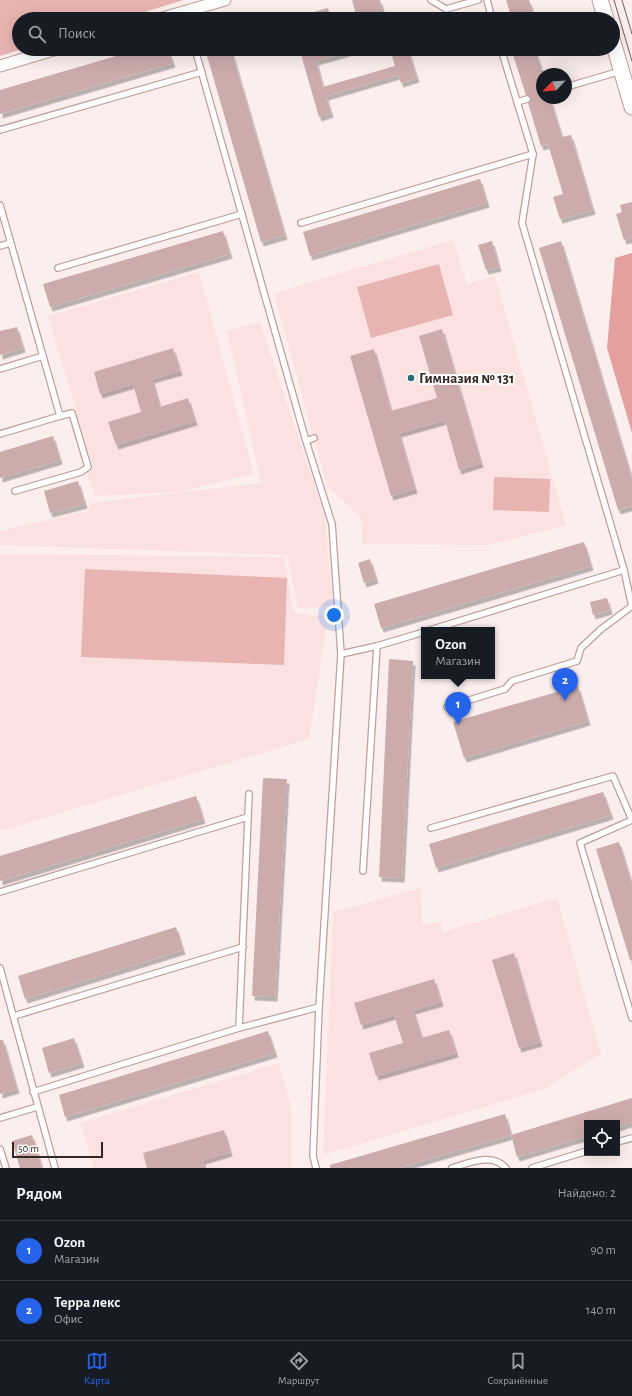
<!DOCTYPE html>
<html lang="ru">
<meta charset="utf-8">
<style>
:root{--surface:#171b24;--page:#242831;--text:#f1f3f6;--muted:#9ea1a6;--line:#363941;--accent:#2563eb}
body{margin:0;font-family:"Alegreya Sans",sans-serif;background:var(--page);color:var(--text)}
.controls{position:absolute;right:12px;bottom:12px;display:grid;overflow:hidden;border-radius:0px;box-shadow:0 4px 16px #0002}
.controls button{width:36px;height:36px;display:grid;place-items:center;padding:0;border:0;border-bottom:1px solid var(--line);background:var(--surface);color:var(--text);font:20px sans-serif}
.compass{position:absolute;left:536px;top:68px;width:36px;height:36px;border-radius:50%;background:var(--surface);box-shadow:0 4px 16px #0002;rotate:245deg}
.scale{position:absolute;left:12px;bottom:10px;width:91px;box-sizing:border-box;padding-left:4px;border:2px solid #332726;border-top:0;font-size:11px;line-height:14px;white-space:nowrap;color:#332726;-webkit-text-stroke:3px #fff;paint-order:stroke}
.you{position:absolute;left:334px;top:615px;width:14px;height:14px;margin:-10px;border:3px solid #fff;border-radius:50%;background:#1a73e8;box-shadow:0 0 0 6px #1a73e833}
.badge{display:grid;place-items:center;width:26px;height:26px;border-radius:50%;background:var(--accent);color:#fff;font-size:13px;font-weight:700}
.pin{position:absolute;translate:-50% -33px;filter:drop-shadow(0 1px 2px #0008)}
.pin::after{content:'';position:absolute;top:21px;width:14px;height:12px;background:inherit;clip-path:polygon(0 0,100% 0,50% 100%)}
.popup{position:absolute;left:421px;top:627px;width:74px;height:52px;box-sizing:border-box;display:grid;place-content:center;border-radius:0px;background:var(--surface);filter:drop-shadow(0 1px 3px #0005);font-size:13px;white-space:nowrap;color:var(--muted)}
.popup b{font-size:15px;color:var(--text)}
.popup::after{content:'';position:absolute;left:50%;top:100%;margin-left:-8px;border:8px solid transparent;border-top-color:var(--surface)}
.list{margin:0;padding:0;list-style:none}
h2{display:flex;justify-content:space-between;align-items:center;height:52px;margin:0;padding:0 16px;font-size:17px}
h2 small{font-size:13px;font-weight:400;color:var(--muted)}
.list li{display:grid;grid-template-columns:26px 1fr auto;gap:12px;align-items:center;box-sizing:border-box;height:60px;padding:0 16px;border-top:1px solid var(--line)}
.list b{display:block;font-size:15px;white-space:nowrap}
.list p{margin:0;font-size:13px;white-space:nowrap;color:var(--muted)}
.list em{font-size:13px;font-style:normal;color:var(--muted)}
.icon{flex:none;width:22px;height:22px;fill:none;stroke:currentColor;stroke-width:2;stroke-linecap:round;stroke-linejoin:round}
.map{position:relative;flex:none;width:632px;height:1168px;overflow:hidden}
.search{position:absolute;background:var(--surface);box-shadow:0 4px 16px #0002;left:12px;right:12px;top:12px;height:44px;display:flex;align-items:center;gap:10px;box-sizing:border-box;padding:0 14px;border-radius:22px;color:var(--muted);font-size:15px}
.sheet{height:172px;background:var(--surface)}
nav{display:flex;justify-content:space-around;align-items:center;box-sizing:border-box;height:56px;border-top:1px solid var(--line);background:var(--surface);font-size:11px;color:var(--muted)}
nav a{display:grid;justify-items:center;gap:2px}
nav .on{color:var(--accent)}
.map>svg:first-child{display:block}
</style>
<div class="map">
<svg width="632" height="1168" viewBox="0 0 632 1168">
<defs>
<filter id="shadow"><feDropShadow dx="2.5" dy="4.5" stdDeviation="0" flood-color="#0004"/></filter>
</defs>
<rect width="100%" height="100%" fill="#fbeeed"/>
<g fill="#fbe2e1">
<polygon points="453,240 467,284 495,276 566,525 490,545 362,544 361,518 327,486 274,293"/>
<polygon points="199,272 254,474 178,492 95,496 87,473 93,467 48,316"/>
<polygon points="260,322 325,517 333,606 298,609 287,555 0,545 0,531 87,511 91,503 261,483 227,331"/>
<polygon points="0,554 284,557 294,613 328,617 309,739 0,831"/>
<polygon points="421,888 422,926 441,921 443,932 557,898 601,1054 544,1089 323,1155 333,912"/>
<polygon points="279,1063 291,1107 291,1168 94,1168 80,1123"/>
</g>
<g fill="#e7b4b1">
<polygon points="0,0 184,0 121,19 19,19 19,49 22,49 0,56"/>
<polygon points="439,264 453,315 371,338 357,287"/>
<polygon points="494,477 550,479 549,512 493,510"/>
<polygon points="85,569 287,578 284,665 81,657"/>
</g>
<polygon fill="#e4a09e" points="632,253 632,433 607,348 615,258"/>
<g fill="#cbacab" filter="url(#shadow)">
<polygon points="352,0 380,0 385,19 357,19"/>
<polygon points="506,0 529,0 535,19 512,19"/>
<polygon points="328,8 331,19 299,19 299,16"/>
<polygon points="140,49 168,49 173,63 0,114 0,90"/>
<polygon points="205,49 231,49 285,235 261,242"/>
<polygon points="306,49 348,49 348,52 316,61 323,87 395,66 390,49 408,49 417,78 401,83 398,75 326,96 331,113 319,117 300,51"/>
<polygon points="511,49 535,49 542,71 542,98 550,98 562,137 571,135 593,210 560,219 553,197 563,194 548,144 541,146 528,103 531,97 526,95"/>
<polygon points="480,179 487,203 310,256 303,232"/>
<polygon points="632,202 632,238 624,240 616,214 622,212 620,205"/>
<polygon points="223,231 230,254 50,307 43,284"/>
<polygon points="492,241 499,267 486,270 478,245"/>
<polygon points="561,241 632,479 632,506 618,510 539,248"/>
<polygon points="17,327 23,348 0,355 0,331"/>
<polygon points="442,329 481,463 459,470 445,420 399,433 415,489 391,496 350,356 374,349 391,411 437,398 419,336"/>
<polygon points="173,348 180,371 152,379 160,407 188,398 195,421 116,445 108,422 141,412 133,384 100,394 94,372"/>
<polygon points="53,436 60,460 0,478 0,452"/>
<polygon points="78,481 85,504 50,513 44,491"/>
<polygon points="584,542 591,566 381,628 374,604"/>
<polygon points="370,559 376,579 364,583 358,563"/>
<polygon points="607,598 610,610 593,615 590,602"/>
<polygon points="389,659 413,661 402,878 379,877"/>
<polygon points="578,686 588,721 464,758 453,722"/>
<polygon points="263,778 287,779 275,997 252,996"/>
<polygon points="603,792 611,815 436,868 429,844"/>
<polygon points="196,796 203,819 0,881 0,856"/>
<polygon points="619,842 632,884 632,960 630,960 596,849"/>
<polygon points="176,927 183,950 25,999 18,976"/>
<polygon points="514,953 540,1042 519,1048 492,960"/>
<polygon points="434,979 441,1002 413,1010 422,1038 449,1030 456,1053 376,1076 369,1053 403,1043 394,1015 361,1025 354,1003"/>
<polygon points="268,1031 275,1053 65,1117 59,1095"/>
<polygon points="74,1038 82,1063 49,1073 42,1048"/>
<polygon points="0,1040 3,1040 17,1089 0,1094"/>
<polygon points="632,1098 632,1122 617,1127 617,1123 587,1123 587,1136 517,1157 511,1135"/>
<polygon points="505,1114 511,1135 398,1168 330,1168 330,1165"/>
<polygon points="224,1130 230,1152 203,1160 205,1168 147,1168 143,1153"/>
<polygon points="32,1135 42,1168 20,1168 12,1141"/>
</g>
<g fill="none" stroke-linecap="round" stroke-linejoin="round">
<g stroke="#bd9f9d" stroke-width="8">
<g id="lane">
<polyline points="431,0 446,9 478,0"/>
<polyline points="487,0 492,19"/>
<polyline points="195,49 306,441 332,524 341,654 319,1007 313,1156 316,1168"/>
<polyline points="501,49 533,154 522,223 624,570 632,607"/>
<polyline points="566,87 621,71"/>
<polyline points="517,102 527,99"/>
<polyline points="0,130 202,72"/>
<polyline points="0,205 60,416 72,413 88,467 81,472 15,491"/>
<polyline points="301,223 533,154"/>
<polyline points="0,246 10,243"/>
<polyline points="58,268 242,214"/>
<polyline points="0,369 43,356"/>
<polyline points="0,434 60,416"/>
<polyline points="306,441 314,438"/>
<polyline points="430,630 624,570"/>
<polyline points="341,654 377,646 424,632"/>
<polyline points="447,707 505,689 512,681 577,661 581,648 600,630 632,606"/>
<polyline points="249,794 239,1028 319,1007"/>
<polyline points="632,820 580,843 632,1018"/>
<polyline points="431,828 613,776 632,820"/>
<polyline points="363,871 377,646"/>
<polyline points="0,892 248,817"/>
<polyline points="0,968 55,1168"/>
<polyline points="14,1016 243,947"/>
<polyline points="33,1092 239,1028"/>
<polyline points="0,1118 37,1107"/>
<polyline points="617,1142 632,1138"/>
<polyline points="0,1149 6,1168"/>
<path d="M 452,1168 C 469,1163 492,1152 506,1168"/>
<polyline points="532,1168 587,1151"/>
</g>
</g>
<g stroke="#bd9f9d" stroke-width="13">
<g id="street">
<polyline points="159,19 225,0"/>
<polyline points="0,66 57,49"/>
</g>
</g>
<g stroke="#bd9f9d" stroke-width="17">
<g id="secondary">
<polyline points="600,0 606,19"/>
<polyline points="613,42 632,107"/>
</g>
</g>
<use href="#lane" stroke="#fff" stroke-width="5.5"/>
<use href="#street" stroke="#fff" stroke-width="11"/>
<use href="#secondary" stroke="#fff" stroke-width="15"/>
<g stroke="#6b5e5d" stroke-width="1">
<polyline points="614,0 632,61"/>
<polyline points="622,0 632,34"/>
</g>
</g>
<circle fill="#226c75" stroke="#fff" stroke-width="1.5" cx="411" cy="378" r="4"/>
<g text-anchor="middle" stroke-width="4" stroke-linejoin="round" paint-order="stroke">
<g font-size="15" font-weight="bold" fill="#332726" stroke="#fff" text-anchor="start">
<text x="419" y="383">Гимназия № 131</text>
</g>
</g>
</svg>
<div class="controls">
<button><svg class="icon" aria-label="locate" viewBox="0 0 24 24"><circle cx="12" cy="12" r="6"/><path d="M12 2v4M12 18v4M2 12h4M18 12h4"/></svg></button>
</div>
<svg class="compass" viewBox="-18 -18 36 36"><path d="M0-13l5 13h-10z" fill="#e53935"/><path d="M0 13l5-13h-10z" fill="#9ea1a6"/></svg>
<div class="scale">50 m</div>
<div class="you"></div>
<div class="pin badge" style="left:458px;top:725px">1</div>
<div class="popup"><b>Ozon</b>Магазин</div>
<div class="pin badge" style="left:565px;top:701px">2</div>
<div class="search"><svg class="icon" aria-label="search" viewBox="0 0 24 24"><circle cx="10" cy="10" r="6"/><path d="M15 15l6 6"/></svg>Поиск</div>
</div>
<section class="sheet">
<h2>Рядом<small>Найдено: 2</small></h2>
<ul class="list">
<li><span class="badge">1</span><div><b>Ozon</b><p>Магазин</p></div><em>90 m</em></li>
<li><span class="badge">2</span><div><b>Терра лекс</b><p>Офис</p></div><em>140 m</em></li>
</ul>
</section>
<nav>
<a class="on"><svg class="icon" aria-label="map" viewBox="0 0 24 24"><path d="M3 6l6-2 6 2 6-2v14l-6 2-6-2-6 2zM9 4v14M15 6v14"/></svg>Карта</a>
<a><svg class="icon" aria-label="directions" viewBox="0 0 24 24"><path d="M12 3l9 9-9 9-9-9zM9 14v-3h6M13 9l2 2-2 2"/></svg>Маршрут</a>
<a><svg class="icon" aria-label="saved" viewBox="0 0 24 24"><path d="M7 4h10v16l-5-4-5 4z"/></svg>Сохранённые</a>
</nav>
